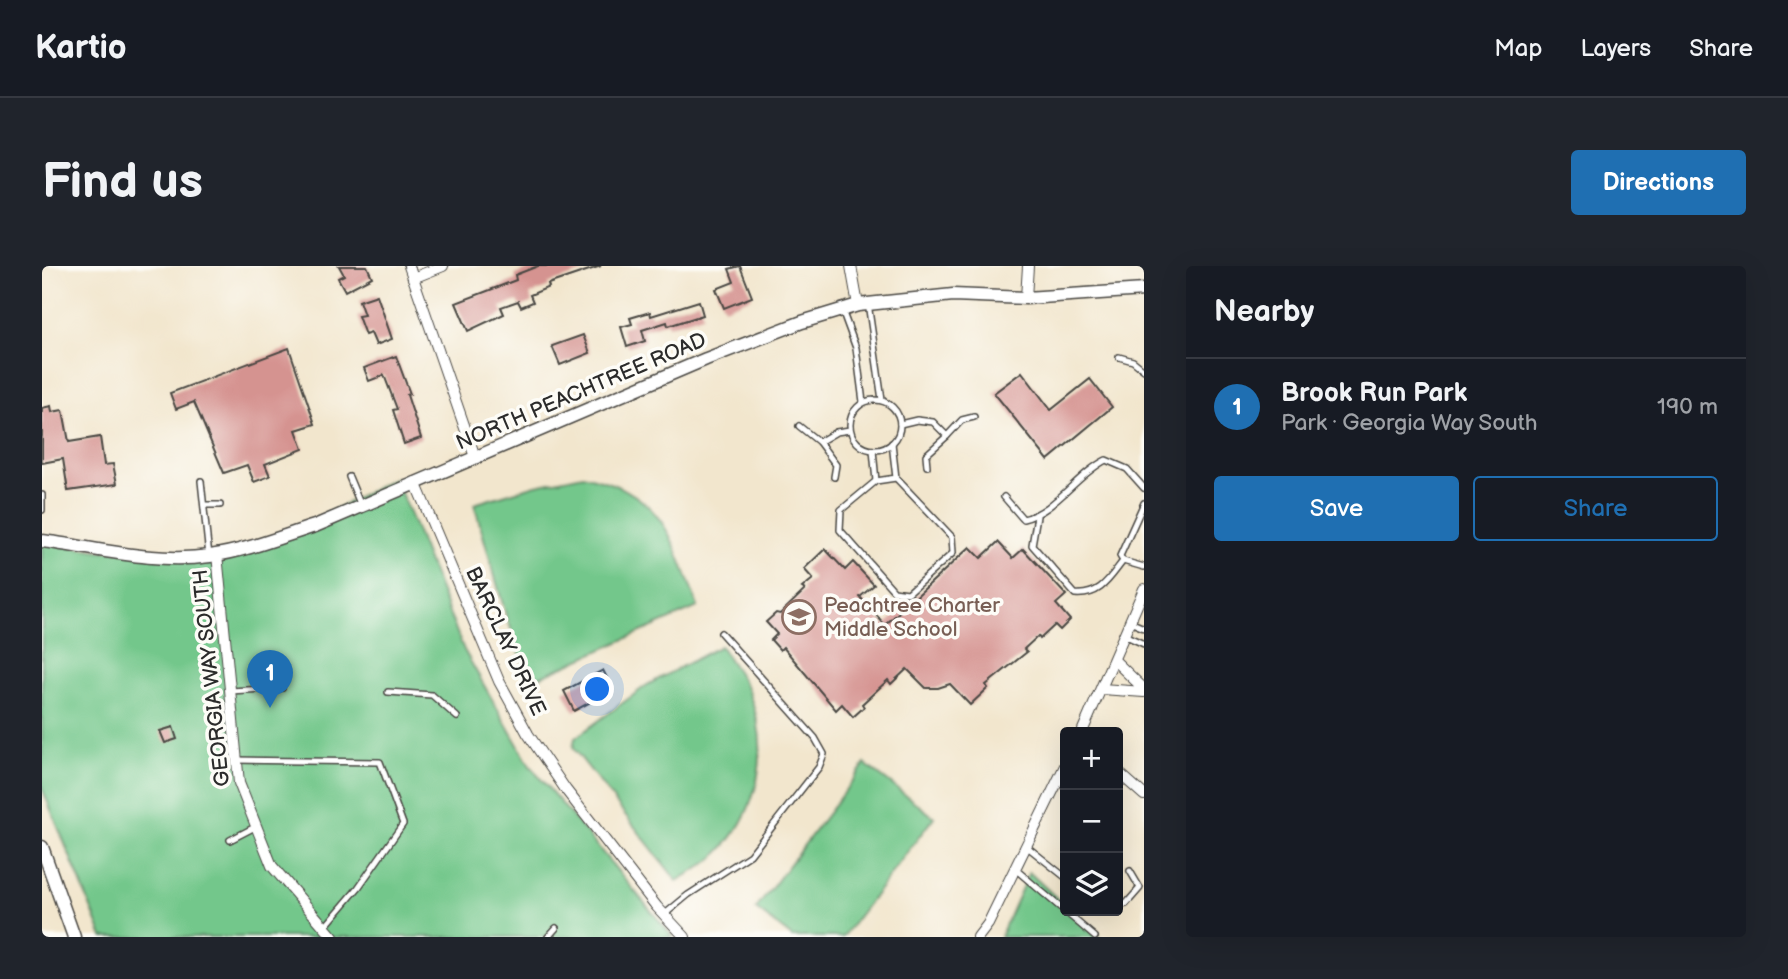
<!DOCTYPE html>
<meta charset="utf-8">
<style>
:root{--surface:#171b24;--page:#20242c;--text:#f1f3f6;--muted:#9ea1a6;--line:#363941;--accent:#1f6fb2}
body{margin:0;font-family:"Balsamiq Sans",sans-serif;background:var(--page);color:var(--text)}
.controls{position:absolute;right:21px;bottom:21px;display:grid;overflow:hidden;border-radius:7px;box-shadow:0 7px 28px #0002}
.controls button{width:63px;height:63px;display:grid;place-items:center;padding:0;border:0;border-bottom:2px solid var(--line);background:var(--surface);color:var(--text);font:35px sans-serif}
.you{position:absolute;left:556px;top:424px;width:24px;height:24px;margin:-18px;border:5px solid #fff;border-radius:50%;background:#1a73e8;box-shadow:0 0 0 10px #1a73e833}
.badge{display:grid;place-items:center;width:46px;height:46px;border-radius:50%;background:var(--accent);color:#fff;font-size:23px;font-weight:700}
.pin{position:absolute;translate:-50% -58px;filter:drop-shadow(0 2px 4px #0008)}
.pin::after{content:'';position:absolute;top:37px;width:24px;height:21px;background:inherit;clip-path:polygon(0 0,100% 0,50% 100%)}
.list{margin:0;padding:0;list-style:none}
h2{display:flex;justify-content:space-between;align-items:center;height:91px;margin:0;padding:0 28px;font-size:30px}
h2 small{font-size:23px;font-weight:400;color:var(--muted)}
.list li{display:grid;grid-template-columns:46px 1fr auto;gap:21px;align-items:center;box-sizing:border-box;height:98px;padding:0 28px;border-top:2px solid var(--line)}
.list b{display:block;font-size:26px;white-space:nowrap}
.list p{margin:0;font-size:23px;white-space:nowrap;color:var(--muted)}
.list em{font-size:23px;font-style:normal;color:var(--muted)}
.actions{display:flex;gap:14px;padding:21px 28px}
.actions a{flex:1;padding:16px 0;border:2px solid var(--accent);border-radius:7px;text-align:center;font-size:24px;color:var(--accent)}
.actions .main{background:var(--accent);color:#fff}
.icon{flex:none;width:38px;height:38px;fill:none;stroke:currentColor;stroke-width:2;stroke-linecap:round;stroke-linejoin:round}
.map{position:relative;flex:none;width:1102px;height:671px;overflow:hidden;border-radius:7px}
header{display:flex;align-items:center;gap:42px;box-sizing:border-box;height:98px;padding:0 35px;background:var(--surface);border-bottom:2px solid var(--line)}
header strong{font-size:33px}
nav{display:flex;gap:38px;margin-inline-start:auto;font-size:24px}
.intro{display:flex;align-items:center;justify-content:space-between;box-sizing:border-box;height:168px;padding:0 42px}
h1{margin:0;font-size:49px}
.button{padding:18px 32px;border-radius:7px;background:var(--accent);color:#fff;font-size:24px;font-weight:700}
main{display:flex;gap:42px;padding:0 42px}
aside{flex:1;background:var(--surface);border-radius:7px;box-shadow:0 7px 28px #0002}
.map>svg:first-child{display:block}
</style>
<header>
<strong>Kartio</strong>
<nav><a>Map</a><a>Layers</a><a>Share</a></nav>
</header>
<div class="intro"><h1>Find us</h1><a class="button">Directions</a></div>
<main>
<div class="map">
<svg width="1102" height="671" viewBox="0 0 1102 671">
<rect width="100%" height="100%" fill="#fdfcf7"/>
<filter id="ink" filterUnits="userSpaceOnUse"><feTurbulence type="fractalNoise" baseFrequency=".0143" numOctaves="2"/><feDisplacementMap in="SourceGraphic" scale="14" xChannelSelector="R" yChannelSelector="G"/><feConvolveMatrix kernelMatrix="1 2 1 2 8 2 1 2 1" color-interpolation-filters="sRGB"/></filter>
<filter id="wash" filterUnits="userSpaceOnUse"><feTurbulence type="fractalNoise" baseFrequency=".00686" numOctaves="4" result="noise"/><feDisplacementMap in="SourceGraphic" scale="28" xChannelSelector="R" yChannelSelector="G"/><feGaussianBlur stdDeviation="1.57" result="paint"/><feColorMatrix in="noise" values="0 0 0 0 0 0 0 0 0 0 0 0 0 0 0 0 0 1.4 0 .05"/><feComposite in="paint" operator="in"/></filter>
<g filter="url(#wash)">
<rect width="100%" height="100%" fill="#f2e6cd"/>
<g fill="#73c78b" stroke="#4f795b" stroke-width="2">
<path d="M 541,209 C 623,228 629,270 656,341 L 497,411 L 484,403 L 464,349 L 432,238 L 494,219 Z"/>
<polygon points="353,212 422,384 488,500 631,671 61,671 0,522 0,277 60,285 175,288 225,279"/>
<path d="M 678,380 C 687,394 700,410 706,425 C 731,484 717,549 671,592 C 661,601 646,608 635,615 L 531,482 L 533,472 L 605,419 Z"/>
<polygon points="823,498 892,551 801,671 750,671 714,643"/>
<polygon points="987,606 1023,640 1023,645 1028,645 1057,671 958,671"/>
</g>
<g id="blocks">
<g fill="#d59390">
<polygon points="297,0 325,0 330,11 303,25 296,12 302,9"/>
<polygon points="496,0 559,0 506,18 507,21 488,29 491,36 479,41 476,35 459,41 462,48 426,65 414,37 474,14 473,9"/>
<polygon points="698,0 710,31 682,42 674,23 692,16 687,3"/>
<polygon points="335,29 350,73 334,79 329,67 323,69 316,50 322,49 317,35"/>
<polygon points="657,35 661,49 626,60 625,56 600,64 603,75 585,81 579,61 590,58 588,52 608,46 609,50"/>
<polygon points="541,69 548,87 518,99 510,80"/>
<polygon points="247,82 273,158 254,164 261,183 223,198 228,210 212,216 205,199 182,207 152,136 134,143 128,127"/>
<polygon points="354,90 368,128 365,129 379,172 362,178 351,144 355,143 342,109 327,115 322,102"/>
<polygon points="980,106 1009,144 1048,113 1070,141 1006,194 952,127"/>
<polygon points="9,140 10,146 21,144 27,176 58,171 62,199 71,198 75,218 26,225 21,193 0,197 0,142"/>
<polygon points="956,276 971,292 981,283 1024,329 1014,338 1028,354 1018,364 1013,359 998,373 996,370 982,383 985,386 944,419 946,422 928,439 908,418 896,422 884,422 865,403 849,418 846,414 820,438 822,441 811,451 800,438 794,444 741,381 738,384 729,374 735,368 724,356 734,347 738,348 763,324 760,322 771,313 762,303 783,283 803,304 811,296 832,319 818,331 843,359 928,281 939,292"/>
<polygon points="561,404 571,424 532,445 522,425"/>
<polygon points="131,461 135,473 123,477 118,465"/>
</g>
</g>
</g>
<g filter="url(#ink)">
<use href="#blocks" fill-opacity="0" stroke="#494743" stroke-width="2"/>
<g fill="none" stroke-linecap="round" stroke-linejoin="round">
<g stroke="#494743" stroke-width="8">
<g id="service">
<polyline points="826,37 840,134"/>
<polyline points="800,44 814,82 821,136"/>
<polyline points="1077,91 1091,95 1102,104"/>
<circle cx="833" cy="159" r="25"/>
<polyline points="858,158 875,154 891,156 905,170 884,189 885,200"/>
<polyline points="757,160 777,176"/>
<polyline points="905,170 920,154 932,151"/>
<polyline points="850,177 854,212 910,271 911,287 866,327 852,325 798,264 799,244 834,215 854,212"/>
<polyline points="831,184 834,215"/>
<polyline points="307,211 319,240"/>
<polyline points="792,211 794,199 777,176 794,166 808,164"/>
<polyline points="159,215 167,290"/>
<path d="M 962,231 L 981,253 C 1013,246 1034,209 1064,194 L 1085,203 L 1102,222"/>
<polyline points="1102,237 1078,290 1081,295 1102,301"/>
<polyline points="162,239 178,239"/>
<polyline points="0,244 0,229"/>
<path d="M 995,250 L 990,279 L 1033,328 C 1058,330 1067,313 1081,295"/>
<polyline points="1088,356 1102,362"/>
<polyline points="1082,369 1102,378"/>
<polyline points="188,425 240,422"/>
<polyline points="346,426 390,429 415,451"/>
<polyline points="195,494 338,496 361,558 316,622 282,662"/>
<polyline points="188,574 213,561"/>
<polyline points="983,579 1023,611"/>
<polyline points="972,602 1053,671"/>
<polyline points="1076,640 1084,638 1098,622 1088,605"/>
<polyline points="623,648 646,629 708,589 777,501 782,488 773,472 679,367"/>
<polyline points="506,671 514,662"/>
</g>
</g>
<g stroke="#494743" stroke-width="12">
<g id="minor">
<polyline points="367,0 433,191"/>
<polyline points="809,0 816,39"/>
<polyline points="371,12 401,0"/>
<polyline points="984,32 986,0"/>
<polyline points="373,216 457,415 486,468 524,524 615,641 643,671"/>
<polyline points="175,288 197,517 230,600 291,671"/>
<polyline points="1072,394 1102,423"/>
<polyline points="1060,423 1102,426"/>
<polyline points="1040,466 1102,323"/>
<polyline points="1076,506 1102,529"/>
<polyline points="936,671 946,658 1023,500"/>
</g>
</g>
<g stroke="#494743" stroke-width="15">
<g id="tertiary">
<path d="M 0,275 C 55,282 112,298 168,290 C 204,285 238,271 273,260 L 664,93 L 760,56 L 816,39 L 911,29 L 984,32 L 1102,24"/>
<polyline points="0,581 32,671"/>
</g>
</g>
<use href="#service" stroke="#fff" stroke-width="5"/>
<use href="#minor" stroke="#fff" stroke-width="10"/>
<use href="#tertiary" stroke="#fff" stroke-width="12"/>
</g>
</g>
<defs>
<g id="school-ring" transform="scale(1.75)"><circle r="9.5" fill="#fdfcf7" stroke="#8d6e63" stroke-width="1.5"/><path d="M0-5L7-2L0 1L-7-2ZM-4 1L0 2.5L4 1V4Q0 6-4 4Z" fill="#8d6e63"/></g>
</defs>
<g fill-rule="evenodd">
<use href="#school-ring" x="757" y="351"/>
</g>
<g text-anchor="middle" stroke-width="7" stroke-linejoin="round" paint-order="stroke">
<g font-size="21" fill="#2b2b2b" stroke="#fdfcf7">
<text transform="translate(539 125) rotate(-23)" y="7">NORTH PEACHTREE ROAD</text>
<text transform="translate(464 375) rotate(65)" y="7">BARCLAY DRIVE</text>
<text transform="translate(169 412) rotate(-96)" y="7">GEORGIA WAY SOUTH</text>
</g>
<g font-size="21" fill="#785e54" stroke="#fdfcf7" text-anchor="start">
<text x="782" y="346">Peachtree Charter<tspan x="782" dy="24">Middle School</tspan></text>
</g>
</g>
</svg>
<div class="controls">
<button>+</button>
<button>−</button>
<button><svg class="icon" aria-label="layers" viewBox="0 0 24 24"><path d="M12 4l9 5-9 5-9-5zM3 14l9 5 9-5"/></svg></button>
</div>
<div class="you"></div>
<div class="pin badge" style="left:228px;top:442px">1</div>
</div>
<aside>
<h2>Nearby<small></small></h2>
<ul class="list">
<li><span class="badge">1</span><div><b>Brook Run Park</b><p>Park · Georgia Way South</p></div><em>190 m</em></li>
</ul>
<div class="actions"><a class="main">Save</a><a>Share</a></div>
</aside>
</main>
